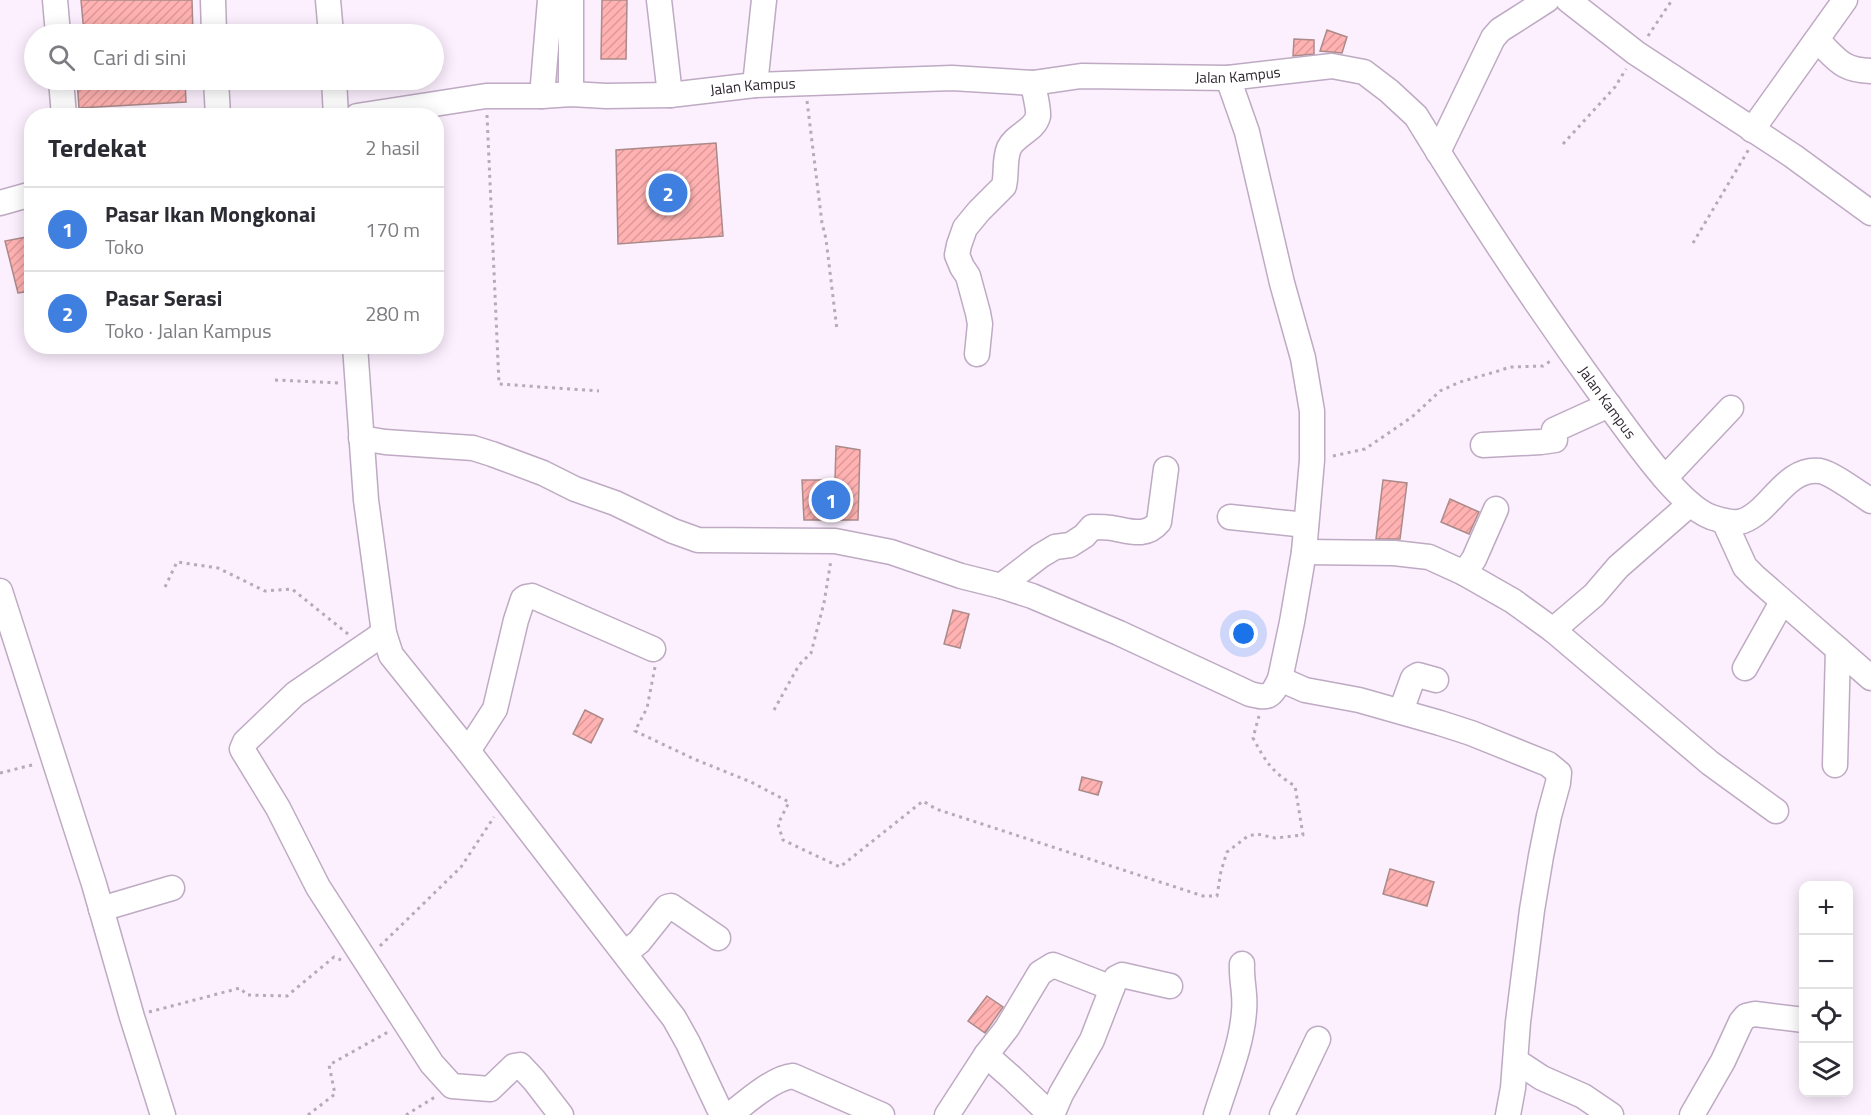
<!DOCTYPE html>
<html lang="id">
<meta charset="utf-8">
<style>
:root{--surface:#fff;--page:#f2f2f3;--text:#2b2b33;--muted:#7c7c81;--line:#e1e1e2;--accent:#905cd5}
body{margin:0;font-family:"Titillium Web",sans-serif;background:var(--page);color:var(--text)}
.controls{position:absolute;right:18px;bottom:18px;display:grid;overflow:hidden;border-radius:12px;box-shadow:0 3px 15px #0003}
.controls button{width:54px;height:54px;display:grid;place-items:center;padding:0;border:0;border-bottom:2px solid var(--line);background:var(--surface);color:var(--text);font:30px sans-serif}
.you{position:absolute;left:1244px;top:634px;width:21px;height:21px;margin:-15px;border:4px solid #fff;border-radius:50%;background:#1a73e8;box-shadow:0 0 0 9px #1a73e833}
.badge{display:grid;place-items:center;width:39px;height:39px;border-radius:50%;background:var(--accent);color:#fff;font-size:20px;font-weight:700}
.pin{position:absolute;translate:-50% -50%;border:3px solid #fff;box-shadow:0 2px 6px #0006}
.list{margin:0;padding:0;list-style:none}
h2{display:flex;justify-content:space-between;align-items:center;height:78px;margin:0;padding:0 24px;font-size:26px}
h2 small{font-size:20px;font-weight:400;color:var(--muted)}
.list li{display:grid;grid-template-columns:39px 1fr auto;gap:18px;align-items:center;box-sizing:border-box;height:84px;padding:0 24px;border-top:2px solid var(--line)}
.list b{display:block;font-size:22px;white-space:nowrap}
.list p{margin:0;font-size:20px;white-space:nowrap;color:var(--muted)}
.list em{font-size:20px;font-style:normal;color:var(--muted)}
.icon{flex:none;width:33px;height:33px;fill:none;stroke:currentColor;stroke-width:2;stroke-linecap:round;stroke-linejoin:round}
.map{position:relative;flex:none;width:1871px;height:1115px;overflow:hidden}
.search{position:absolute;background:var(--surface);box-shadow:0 3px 15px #0003;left:24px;top:24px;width:420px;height:66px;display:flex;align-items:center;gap:15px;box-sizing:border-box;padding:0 21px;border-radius:33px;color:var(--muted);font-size:22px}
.panel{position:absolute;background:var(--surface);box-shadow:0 3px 15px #0003;left:24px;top:108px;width:420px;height:246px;border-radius:24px}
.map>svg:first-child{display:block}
</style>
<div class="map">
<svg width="1871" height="1115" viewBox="0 0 1871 1115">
<defs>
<pattern id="building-hatch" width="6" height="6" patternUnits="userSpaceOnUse" patternTransform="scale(1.5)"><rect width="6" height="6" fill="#ffb2b1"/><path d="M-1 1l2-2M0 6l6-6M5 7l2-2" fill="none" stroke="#db9999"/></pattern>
</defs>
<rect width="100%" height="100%" fill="#fceffe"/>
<g fill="url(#building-hatch)" stroke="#ab8a89" stroke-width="1.5">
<polygon points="81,0 192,0 193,34 84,34"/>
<polygon points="602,0 627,0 626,59 601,59"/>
<polygon points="1327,30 1347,37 1342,53 1320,51"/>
<polygon points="1294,39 1314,40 1314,54 1293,56"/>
<polygon points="77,80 185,80 186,102 79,108"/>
<polygon points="716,143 723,236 618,244 616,150"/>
<polygon points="32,236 32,291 18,293 5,241"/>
<polygon points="836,446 860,450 858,520 804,520 802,480 835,480"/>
<polygon points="1383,480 1407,483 1400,539 1376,539"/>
<polygon points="1450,499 1479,512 1469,534 1441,522"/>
<polygon points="953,610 969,614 960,648 944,644"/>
<polygon points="585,710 603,719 591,743 573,734"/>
<polygon points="1082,777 1102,782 1098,795 1079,790"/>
<polygon points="1390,869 1434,882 1427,906 1383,894"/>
<polygon points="987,996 1003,1007 985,1033 968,1021"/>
</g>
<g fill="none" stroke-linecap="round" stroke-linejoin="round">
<g stroke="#beaac3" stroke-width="27">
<g id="minor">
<polyline points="55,0 58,34"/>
<polyline points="213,0 214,34"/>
<polyline points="328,0 331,34"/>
<polyline points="659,0 670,95"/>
<polyline points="1568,0 1636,53 1793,156 1871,213"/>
<path d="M 1817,40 C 1837,59 1841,70 1871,71"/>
<polyline points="61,80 64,116"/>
<polyline points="216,80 218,116"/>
<polyline points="334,80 336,116"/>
<polyline points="755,85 764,0"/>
<polyline points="571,94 571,0"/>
<polyline points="542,96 550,0"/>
<path id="s1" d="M 357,116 L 486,96 L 542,96 L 571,94 L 606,96 L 670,95 L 755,85 L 952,78 L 1033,83 L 1081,76 L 1228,78 L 1332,66 L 1364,72 L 1389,91 L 1416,116 C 1476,214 1540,311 1608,404 C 1630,433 1678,505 1711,517 C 1720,520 1734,524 1743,521 C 1772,510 1785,467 1820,471 C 1832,473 1860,494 1871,501"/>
<polyline points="1752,130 1845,0"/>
<polyline points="1438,152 1493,38 1500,30 1547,0"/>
<polyline points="0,203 32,194"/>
<polyline points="355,346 366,500 384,633 391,655 468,751 674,1018 688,1043 722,1115"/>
<path d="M 977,354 L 980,324 L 978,313 L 968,276 L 962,267 L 957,255 L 959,245 L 965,228 L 979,211 L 1004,186 C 1007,173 1004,160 1009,148 C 1015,135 1035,130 1038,116 C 1039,109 1034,91 1033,83"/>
<path d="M 361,438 L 385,442 L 473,448 L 492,454 L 543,473 L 575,489 L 615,503 L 673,531 L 698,540 L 835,541 L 891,552 L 961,576 L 1001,586 L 1032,596 L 1119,633 L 1250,694 C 1269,699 1271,697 1280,679 L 1292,622 L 1304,552 L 1312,460 L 1312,411 L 1303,358 L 1282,283 L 1247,132 L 1228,78"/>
<polyline points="1483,445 1541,442 1555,440 1554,430 1609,405"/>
<polyline points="1665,478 1731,408"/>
<polyline points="1230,517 1306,525"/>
<polyline points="1724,521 1745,567 1755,577 1871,678"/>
<polyline points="1304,552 1394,553 1429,557 1464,573 1513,601 1553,630 1710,763 1776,811"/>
<polyline points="1464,573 1474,559 1496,509"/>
<path d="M 1001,586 L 1040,556 L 1055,547 L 1070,545 L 1084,536 L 1092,527 C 1099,527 1106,527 1112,528 C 1130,531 1146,538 1159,522 L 1166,469"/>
<polyline points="0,591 94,884 132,1017 163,1115"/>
<polyline points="1553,630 1594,595 1618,567 1690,504"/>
<polyline points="384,633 295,694 245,742 242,749 278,808 318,887 432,1064 452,1086 490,1089 514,1066 520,1065 534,1080 561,1115"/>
<polyline points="1745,668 1782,602"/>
<polyline points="1280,679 1305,690 1359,700 1440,723 1471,733 1548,764 1559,773 1558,783 1549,816 1541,856 1532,910 1518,1022 1513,1088 1508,1115"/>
<polyline points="1401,711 1413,678 1418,675 1436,680"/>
<polyline points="468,751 495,709 516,620 523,599 526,597 532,596 653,649"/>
<polyline points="1835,765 1838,649"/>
<polyline points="101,909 172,888"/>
<polyline points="625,953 639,942 667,907 671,906 718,938"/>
<polyline points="986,1055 1011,1077 1051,1115"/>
<polyline points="1516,1061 1542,1078 1583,1096 1611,1115"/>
<path d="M 730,1115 C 746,1102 773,1078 793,1076 L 882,1115"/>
<polyline points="947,1115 986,1055 1007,1028 1040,973 1053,965 1112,988"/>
<polyline points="1052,1115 1061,1094 1092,1040 1116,978 1122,975 1170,986"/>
<path d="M 1216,1115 C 1226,1082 1242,1045 1244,1011 C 1246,995 1241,980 1242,964"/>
<polyline points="1282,1115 1318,1039"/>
<polyline points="1692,1115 1723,1061 1741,1022 1746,1016 1755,1014 1804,1020"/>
</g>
</g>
<g stroke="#b5aab6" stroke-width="3" stroke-dasharray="3 4.5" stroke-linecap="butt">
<polyline points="1648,36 1672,0"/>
<polyline points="807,101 822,223 826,239 837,330"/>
<polyline points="487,115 499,384 599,391"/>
<polyline points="1563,144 1615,87 1626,69"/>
<polyline points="1693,243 1749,149"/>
<polyline points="275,380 339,383"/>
<polyline points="1333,456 1365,449 1412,417 1440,391 1460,382 1498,371 1510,367 1543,366 1552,360"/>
<polyline points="165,587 177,562 218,568 265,591 292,589 348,634"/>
<path d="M 655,667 L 647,708 L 635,731 L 694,759 L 751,782 L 789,802 L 778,824 L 783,840 L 840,867 L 923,801 L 936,809 L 1203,896 L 1217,896 L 1221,871 L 1227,852 L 1248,836 L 1257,834 L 1275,838 L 1303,835 L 1295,786 C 1271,771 1266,762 1253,738 L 1259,716"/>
<polyline points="774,710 799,665 811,653 824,603 831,560"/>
<polyline points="0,773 36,764"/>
<polyline points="380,946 461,867 494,817"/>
<polyline points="149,1012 240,988 247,995 287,996 334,957 341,960"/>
<polyline points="308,1115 335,1094 329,1065 388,1032"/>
<polyline points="406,1115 435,1097"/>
</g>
<use href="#minor" stroke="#fff" stroke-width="24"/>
</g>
<g text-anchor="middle" stroke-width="6" stroke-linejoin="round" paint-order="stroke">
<g font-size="15" fill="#2e262f" stroke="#fff">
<text dy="5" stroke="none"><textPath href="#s1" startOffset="884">Jalan Kampus</textPath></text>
<text dy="5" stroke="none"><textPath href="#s1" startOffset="398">Jalan Kampus</textPath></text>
<text dy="5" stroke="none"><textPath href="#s1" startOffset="1424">Jalan Kampus</textPath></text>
</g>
</g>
</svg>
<div class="controls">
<button>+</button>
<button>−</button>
<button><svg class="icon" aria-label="locate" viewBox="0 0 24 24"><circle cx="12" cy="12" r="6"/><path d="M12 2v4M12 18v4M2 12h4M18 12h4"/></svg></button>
<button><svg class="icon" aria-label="layers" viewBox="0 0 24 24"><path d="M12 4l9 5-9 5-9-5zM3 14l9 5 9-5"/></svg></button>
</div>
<div class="you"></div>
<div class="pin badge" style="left:831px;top:500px;background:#3f7fe0">1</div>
<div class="pin badge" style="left:668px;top:193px;background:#3f7fe0">2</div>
<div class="search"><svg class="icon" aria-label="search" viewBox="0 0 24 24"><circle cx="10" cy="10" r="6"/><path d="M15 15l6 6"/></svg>Cari di sini</div>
<section class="panel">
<h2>Terdekat<small>2 hasil</small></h2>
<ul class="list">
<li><span class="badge" style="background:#3f7fe0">1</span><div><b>Pasar Ikan Mongkonai</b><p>Toko</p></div><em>170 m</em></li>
<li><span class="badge" style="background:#3f7fe0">2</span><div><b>Pasar Serasi</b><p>Toko · Jalan Kampus</p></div><em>280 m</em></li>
</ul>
</section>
</div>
